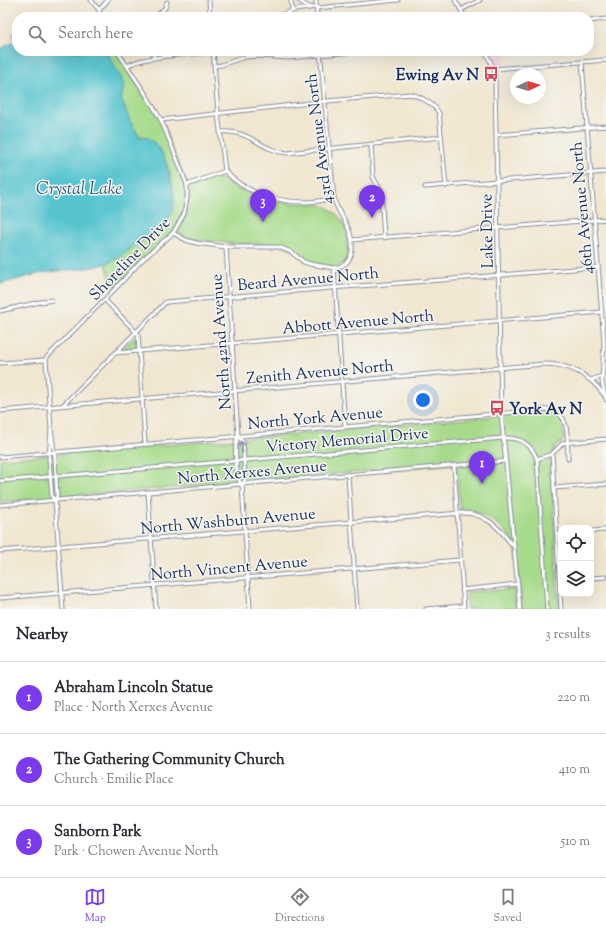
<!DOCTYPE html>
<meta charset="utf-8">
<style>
:root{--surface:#fff;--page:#f2f2f3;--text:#2b2b33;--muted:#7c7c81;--line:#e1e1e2;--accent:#7c3aed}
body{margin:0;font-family:"Sorts Mill Goudy",serif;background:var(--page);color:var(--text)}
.controls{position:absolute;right:12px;bottom:12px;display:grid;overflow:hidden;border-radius:8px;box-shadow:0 4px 16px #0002}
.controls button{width:36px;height:36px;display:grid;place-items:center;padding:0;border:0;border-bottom:1px solid var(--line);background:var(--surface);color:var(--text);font:20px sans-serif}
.compass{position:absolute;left:510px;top:68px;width:36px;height:36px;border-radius:50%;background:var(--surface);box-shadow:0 4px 16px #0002;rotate:86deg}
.you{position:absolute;left:423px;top:400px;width:14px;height:14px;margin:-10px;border:3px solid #fff;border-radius:50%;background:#1a73e8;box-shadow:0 0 0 6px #1a73e833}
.badge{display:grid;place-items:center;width:26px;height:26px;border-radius:50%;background:var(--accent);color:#fff;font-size:13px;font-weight:700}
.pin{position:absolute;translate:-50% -33px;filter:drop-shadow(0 1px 2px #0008)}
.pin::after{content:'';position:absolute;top:21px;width:14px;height:12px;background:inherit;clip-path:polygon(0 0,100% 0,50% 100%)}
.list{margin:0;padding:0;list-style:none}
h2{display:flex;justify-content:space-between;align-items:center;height:52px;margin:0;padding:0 16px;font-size:17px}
h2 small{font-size:13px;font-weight:400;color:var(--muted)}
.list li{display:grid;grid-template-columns:26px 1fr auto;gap:12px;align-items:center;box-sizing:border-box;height:72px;padding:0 16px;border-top:1px solid var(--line)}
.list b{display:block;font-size:15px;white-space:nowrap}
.list p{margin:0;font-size:13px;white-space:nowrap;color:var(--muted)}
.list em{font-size:13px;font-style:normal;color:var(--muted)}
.icon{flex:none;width:22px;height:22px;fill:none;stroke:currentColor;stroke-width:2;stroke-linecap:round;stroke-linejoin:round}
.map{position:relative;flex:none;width:606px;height:609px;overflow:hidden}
.search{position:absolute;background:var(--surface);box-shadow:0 4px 16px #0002;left:12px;right:12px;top:12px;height:44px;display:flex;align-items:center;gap:10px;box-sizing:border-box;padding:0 14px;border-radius:16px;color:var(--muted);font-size:15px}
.sheet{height:268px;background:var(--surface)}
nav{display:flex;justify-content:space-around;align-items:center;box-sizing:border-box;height:56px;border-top:1px solid var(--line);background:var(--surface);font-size:11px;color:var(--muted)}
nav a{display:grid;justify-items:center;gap:2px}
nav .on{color:var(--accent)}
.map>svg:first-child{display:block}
</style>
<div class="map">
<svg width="606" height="609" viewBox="0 0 606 609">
<rect width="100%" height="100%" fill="#f6f6f2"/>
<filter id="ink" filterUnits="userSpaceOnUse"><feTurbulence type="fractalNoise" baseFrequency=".025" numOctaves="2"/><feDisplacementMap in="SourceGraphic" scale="8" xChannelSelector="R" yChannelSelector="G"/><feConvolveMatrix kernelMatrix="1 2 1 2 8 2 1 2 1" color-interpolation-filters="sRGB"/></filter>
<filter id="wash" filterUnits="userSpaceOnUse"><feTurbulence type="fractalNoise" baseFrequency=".012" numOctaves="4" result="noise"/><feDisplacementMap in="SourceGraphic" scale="16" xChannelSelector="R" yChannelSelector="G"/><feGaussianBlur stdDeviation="0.9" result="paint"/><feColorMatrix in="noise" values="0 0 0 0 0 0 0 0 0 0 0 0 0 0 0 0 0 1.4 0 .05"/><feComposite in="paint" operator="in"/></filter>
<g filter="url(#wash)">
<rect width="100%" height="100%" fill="#f1e7d1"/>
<polygon fill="#f5cfdb" points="488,51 504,51 505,65 495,65"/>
<g fill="#a7db8b" stroke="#618574">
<path d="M 104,51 L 117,51 L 161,120 L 187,185 L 184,214 L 173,233 L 157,247 L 114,290 L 106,264 C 121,258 127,250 140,242 C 148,237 161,230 166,222 C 170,215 173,203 173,195 C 173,176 162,137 139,136 L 130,121 L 121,98 L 121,96 L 124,89 C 118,72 115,65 104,51 Z"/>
<path d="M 214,178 C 224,177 228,183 236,188 C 242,191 249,194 256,197 C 268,201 280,202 292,203 C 301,204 309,203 317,204 C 335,207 348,224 347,241 C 347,248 350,254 349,260 L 337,267 L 333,267 L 305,261 L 303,257 L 294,250 L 279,244 L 236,244 L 186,238 C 183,236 180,235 178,231 C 182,223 187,216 188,207 C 190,200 188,193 190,187 Z"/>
<polygon points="133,338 136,339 136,349 124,349 124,347"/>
<path d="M 552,411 C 565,418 563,427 564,440 L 555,447 L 551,462 L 559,609 L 522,609 L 516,550 C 506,524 486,513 460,510 L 456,464 L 0,502 L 0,459 L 344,430 Z"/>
<polygon points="514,589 516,609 467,609 467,592"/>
</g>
<path fill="#57c4cf" stroke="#397a96" d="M 13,33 L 15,33 L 17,34 L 17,51 L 104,51 L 111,59 L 125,85 L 121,98 L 130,121 L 139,136 C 156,137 163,153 167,167 C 171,179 178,204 171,215 C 163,227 151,235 139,242 C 130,248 123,257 112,261 C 93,270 71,269 50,272 C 33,274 17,280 0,284 L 0,49 L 10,44 L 15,41 Z"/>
</g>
<g filter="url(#ink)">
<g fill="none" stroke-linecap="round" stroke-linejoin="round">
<g stroke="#868b98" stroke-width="5">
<g id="minor">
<polyline points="91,0 99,10 102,17"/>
<polyline points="209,0 210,17"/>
<polyline points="291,0 292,11"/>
<polyline points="298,0 309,7 317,8 398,0"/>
<polyline points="316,0 317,17"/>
<polyline points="455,0 465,17"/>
<polyline points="99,10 108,0"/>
<polyline points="461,10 480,0"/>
<polyline points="155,17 165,8 167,2"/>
<polyline points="249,17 275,17 295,10 310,8"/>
<polyline points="589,21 606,19"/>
<polyline points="151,51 155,58"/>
<polyline points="213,51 218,113 225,171"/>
<path d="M 320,51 L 334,199 C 337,211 345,219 349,230 C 355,247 354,265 334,268 L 345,427"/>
<polyline points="485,51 494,69 495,79 501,413 520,609"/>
<polyline points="582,62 604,342 602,382 606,400"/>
<path d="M 127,66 C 142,56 193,54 213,52"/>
<polyline points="214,66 221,65 245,57 259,56 288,58 362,51"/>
<polyline points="494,69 606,60"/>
<path d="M 161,120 L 327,101 L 410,94 C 420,96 434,104 439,113 L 446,186"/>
<path d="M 220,132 C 250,129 259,150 287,153 L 441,137"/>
<polyline points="496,135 606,126"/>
<polyline points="371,144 373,177 381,191 384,238"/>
<path d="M 187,185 L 225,171 C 244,193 278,202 306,202 C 315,202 324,200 334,199"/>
<polyline points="425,187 606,172"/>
<polyline points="173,233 186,240 196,243 226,247 279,247 291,252 304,262 310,264 334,268"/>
<polyline points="352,240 606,219"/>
<path d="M 226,247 L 238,436 C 234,444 235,478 242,485 L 250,609"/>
<polyline points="105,300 138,334 145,444"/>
<polyline points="0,311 40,302 52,300"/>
<polyline points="115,353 602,312"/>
<polyline points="46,360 47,357 114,290 141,261 173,233 184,214 187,198 187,185 179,164 161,120 147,96 117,51"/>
<polyline points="46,360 51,429 55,458 57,496 55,500 63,609"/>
<polyline points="0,363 46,360"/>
<polyline points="591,380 602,376"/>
<polyline points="63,405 166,302 331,288 441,280 598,267"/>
<path d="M 0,411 L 544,364 C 570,364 589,374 604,395"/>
<polyline points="51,429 49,459 52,497 55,500"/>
<polyline points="238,436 243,442 245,480 242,485"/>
<polyline points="552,454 561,609"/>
<path d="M 0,457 L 551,409 C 571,414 567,443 568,459"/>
<polyline points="537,459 552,454 563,443 606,439"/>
<polyline points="454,466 464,609"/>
<polyline points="348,475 357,609"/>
<path d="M 0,481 L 503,438 C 520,437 531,443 537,459 L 547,609"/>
<polyline points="554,488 606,484"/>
<polyline points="148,492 156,609"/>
<polyline points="0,505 506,461"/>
<polyline points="591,531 606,530"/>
<path d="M 0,551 L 461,513 C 484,512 499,527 512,545"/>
<polyline points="591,578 606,577"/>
<polyline points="462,590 518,584"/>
<polyline points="0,598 460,560"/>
<polyline points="426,609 463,606"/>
</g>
</g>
<use href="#minor" stroke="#fff" stroke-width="3"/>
</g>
<defs><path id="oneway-shaft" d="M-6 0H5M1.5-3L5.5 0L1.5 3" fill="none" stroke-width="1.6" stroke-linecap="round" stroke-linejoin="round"/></defs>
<use stroke="#8d97ae" href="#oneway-shaft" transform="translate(242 447) rotate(-95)"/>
</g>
<defs>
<g id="bus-bare" transform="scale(1.2)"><path d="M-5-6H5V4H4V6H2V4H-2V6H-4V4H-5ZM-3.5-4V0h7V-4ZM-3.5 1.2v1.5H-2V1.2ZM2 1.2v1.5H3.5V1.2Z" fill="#d1495b" stroke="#f6f6f2" stroke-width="2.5" paint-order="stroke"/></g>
</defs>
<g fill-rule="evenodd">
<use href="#bus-bare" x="491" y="74"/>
<use href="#bus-bare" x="497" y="408"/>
</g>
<g text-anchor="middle" stroke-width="3" stroke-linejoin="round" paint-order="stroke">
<g font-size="16" font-weight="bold" fill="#1b2f5e" stroke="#f6f6f2" text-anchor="end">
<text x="479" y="80">Ewing Av N</text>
<text x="509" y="414" text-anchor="start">York Av N</text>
</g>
<g font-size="16" fill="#1b2f5e" stroke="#f6f6f2">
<text transform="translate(318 139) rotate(-97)" y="6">43rd Avenue North</text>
<text transform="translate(581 208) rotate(-95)" y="6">46th Avenue North</text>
<text transform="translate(486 231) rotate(-91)" y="6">Lake Drive</text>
<text transform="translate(129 258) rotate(-46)" y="6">Shoreline Drive</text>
<text transform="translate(308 278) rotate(-5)" y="6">Beard Avenue North</text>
<text transform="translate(358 321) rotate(-5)" y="6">Abbott Avenue North</text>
<text transform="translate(220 342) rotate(-94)" y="6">North 42nd Avenue</text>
<text transform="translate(320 371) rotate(-5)" y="6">Zenith Avenue North</text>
<text transform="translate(315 417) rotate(-5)" y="6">North York Avenue</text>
<text transform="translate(347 439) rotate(-5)" y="6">Victory Memorial Drive</text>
<text transform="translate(252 471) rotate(-5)" y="6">North Xerxes Avenue</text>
<text transform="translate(228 520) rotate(-5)" y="6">North Washburn Avenue</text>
<text transform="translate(229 567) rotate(-5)" y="6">North Vincent Avenue</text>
</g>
<g font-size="17" font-style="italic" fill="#2d5c80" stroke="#f6f6f2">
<text x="79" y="194">Crystal Lake</text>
</g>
</g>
</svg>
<div class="controls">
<button><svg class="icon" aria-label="locate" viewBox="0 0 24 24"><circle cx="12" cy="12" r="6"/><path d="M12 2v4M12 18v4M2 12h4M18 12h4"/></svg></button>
<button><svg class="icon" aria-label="layers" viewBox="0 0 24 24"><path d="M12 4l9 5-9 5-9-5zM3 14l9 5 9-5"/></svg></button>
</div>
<svg class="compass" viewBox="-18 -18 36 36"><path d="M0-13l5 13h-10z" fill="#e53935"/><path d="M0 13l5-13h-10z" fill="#7c7c81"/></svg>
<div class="you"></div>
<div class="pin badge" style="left:482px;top:484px">1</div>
<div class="pin badge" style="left:372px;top:218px">2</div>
<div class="pin badge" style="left:263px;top:222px">3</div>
<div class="search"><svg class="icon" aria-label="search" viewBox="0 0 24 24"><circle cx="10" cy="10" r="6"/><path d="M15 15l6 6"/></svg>Search here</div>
</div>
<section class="sheet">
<h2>Nearby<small>3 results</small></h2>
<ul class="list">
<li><span class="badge">1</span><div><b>Abraham Lincoln Statue</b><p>Place · North Xerxes Avenue</p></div><em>220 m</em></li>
<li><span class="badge">2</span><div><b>The Gathering Community Church</b><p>Church · Emilie Place</p></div><em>410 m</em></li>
<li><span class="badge">3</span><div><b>Sanborn Park</b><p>Park · Chowen Avenue North</p></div><em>510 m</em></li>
</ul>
</section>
<nav>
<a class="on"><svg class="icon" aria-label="map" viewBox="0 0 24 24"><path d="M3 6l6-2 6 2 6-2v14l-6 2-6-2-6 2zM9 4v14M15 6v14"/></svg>Map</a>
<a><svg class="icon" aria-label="directions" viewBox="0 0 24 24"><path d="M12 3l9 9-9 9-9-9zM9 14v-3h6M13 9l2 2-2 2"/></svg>Directions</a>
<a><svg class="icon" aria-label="saved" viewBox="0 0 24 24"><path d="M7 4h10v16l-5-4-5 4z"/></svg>Saved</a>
</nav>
